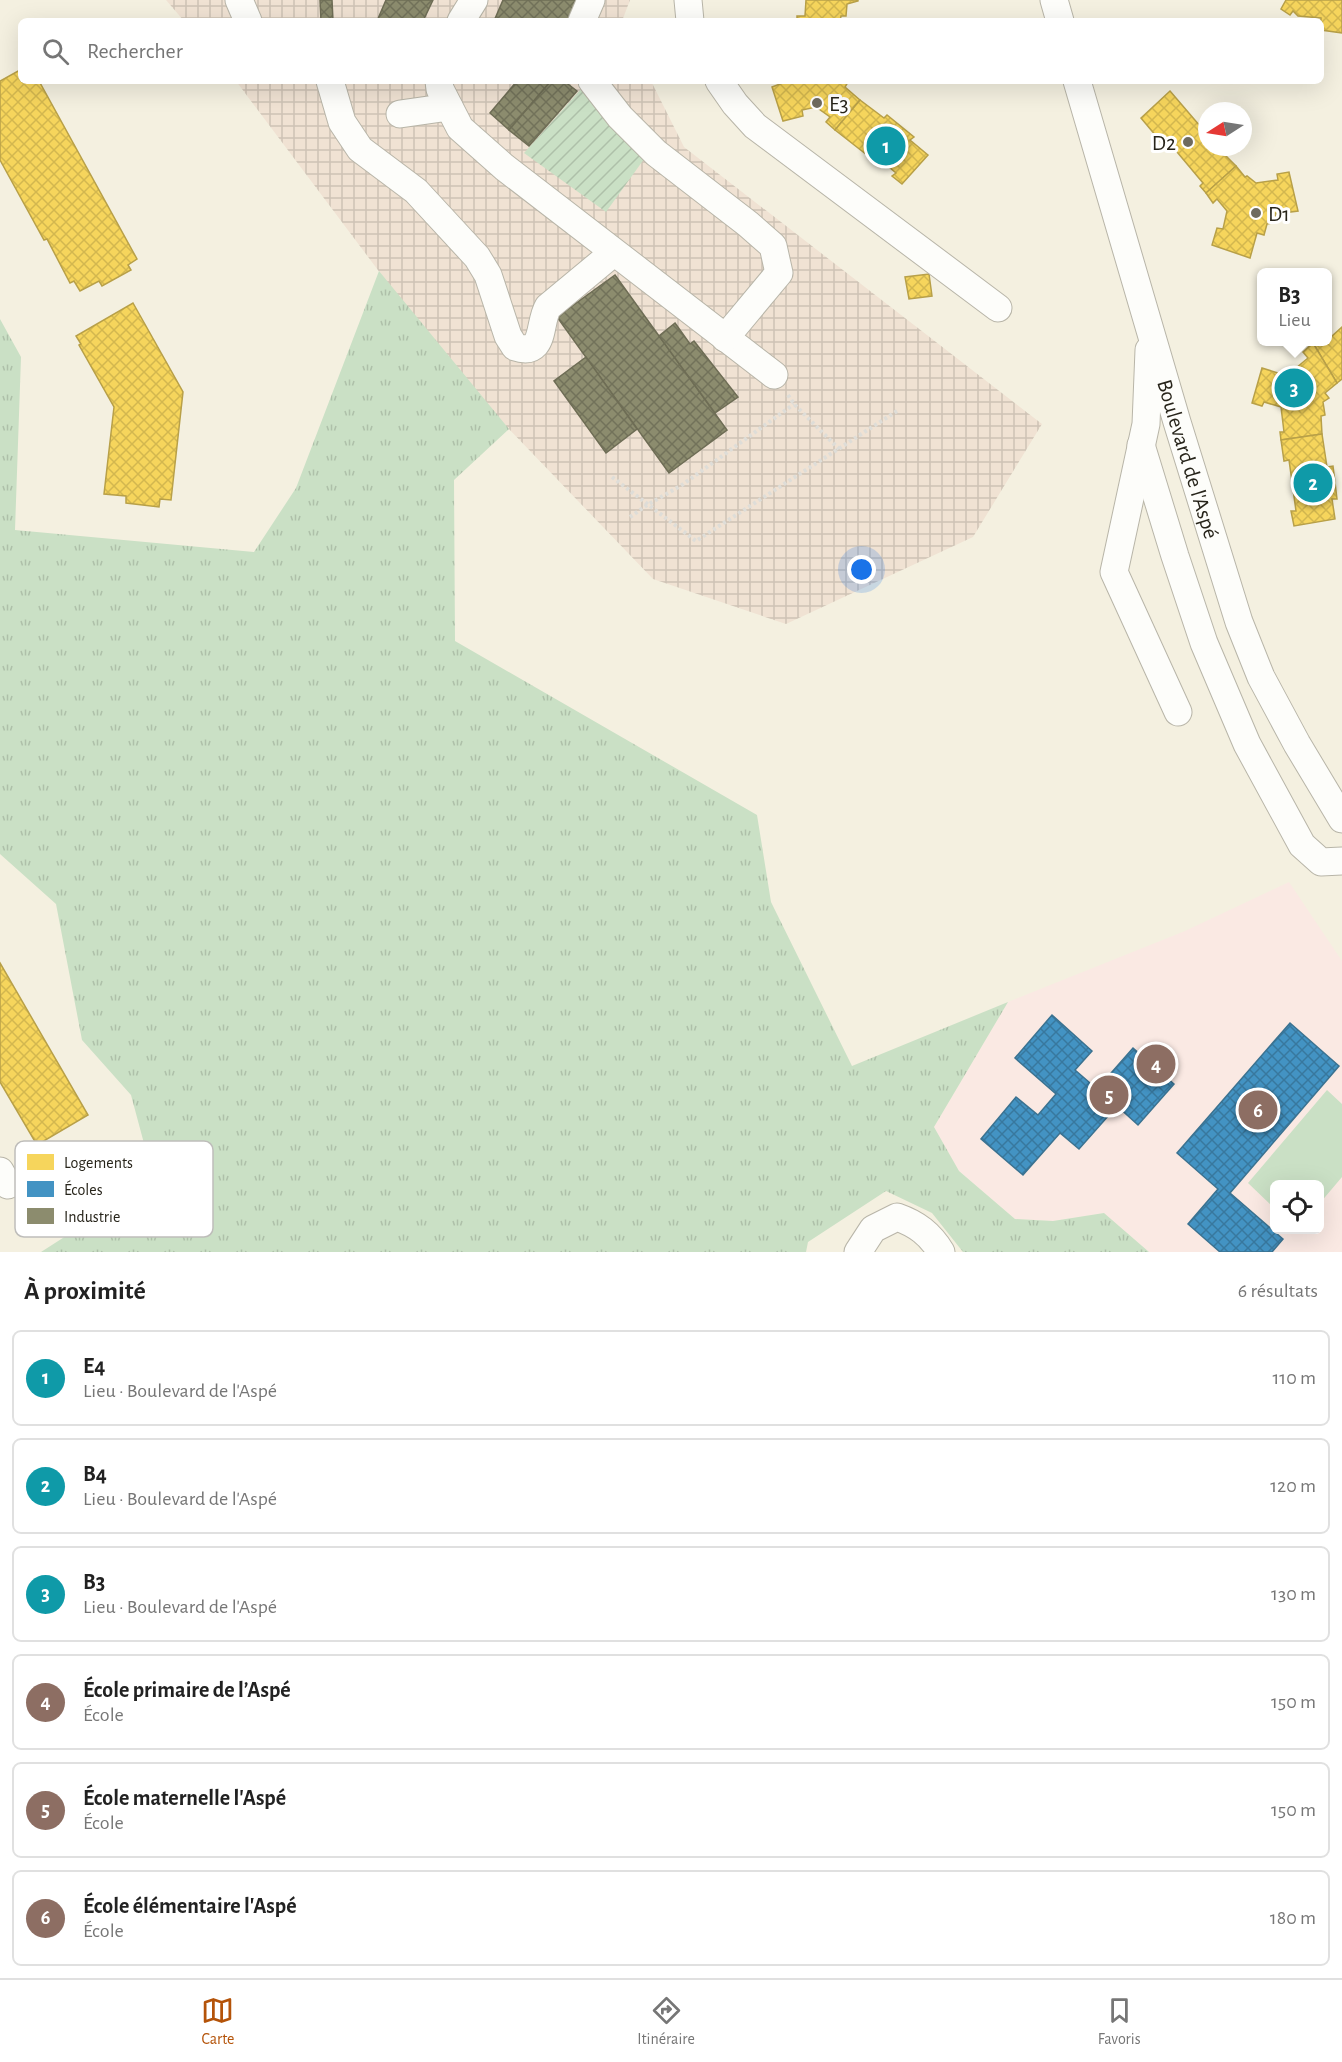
<!DOCTYPE html>
<html lang="fr">
<meta charset="utf-8">
<style>
:root{--surface:#fff;--page:#f2f2f2;--text:#222;--muted:#767676;--line:#e0e0e0;--accent:#b45309}
body{margin:0;font-family:"Alegreya Sans",sans-serif;background:var(--page);color:var(--text)}
.controls{position:absolute;right:18px;bottom:18px;display:grid;overflow:hidden;border-radius:9px;box-shadow:0 6px 24px #0002}
.controls button{width:54px;height:54px;display:grid;place-items:center;padding:0;border:0;border-bottom:2px solid var(--line);background:var(--surface);color:var(--text);font:30px sans-serif}
.compass{position:absolute;left:1198px;top:102px;width:54px;height:54px;border-radius:50%;background:var(--surface);box-shadow:0 6px 24px #0002;rotate:258deg}
.you{position:absolute;left:862px;top:570px;width:21px;height:21px;margin:-15px;border:4px solid #fff;border-radius:50%;background:#1a73e8;box-shadow:0 0 0 9px #1a73e833}
.badge{display:grid;place-items:center;width:39px;height:39px;border-radius:50%;background:var(--accent);color:#fff;font-size:20px;font-weight:700}
.pin{position:absolute;translate:-50% -50%;border:3px solid #fff;box-shadow:0 2px 6px #0006}
.popup{position:absolute;left:1257px;top:268px;width:75px;height:78px;box-sizing:border-box;display:grid;place-content:center;border-radius:9px;background:var(--surface);filter:drop-shadow(0 2px 4px #0005);font-size:20px;white-space:nowrap;color:var(--muted)}
.popup b{font-size:22px;color:var(--text)}
.popup::after{content:'';position:absolute;left:50%;top:100%;margin-left:-12px;border:12px solid transparent;border-top-color:var(--surface)}
.list{margin:0;padding:0;list-style:none}
h2{display:flex;justify-content:space-between;align-items:center;height:78px;margin:0;padding:0 24px;font-size:26px}
h2 small{font-size:20px;font-weight:400;color:var(--muted)}
.list li{display:grid;grid-template-columns:39px 1fr auto;gap:18px;align-items:center;box-sizing:border-box;height:96px;margin:0 12px 12px;padding:0 12px;border:2px solid var(--line);border-radius:9px}
.list b{display:block;font-size:22px;white-space:nowrap}
.list p{margin:0;font-size:20px;white-space:nowrap;color:var(--muted)}
.list em{font-size:20px;font-style:normal;color:var(--muted)}
.icon{flex:none;width:33px;height:33px;fill:none;stroke:currentColor;stroke-width:2;stroke-linecap:round;stroke-linejoin:round}
.map{position:relative;flex:none;width:1342px;height:1252px;overflow:hidden}
.search{position:absolute;background:var(--surface);box-shadow:0 6px 24px #0002;left:18px;right:18px;top:18px;height:66px;display:flex;align-items:center;gap:15px;box-sizing:border-box;padding:0 21px;border-radius:9px;color:var(--muted);font-size:22px}
.sheet{height:726px;background:var(--surface)}
nav{display:flex;justify-content:space-around;align-items:center;box-sizing:border-box;height:84px;border-top:2px solid var(--line);background:var(--surface);font-size:16px;color:var(--muted)}
nav a{display:grid;justify-items:center;gap:3px}
nav .on{color:var(--accent)}
.map>svg:first-child{display:block}
</style>
<div class="map">
<svg width="1342" height="1252" viewBox="0 0 1342 1252">
<defs>
<pattern id="industrial-grid" width="8" height="8" patternUnits="userSpaceOnUse" patternTransform="scale(1.5)"><rect width="8" height="8" fill="#f0e2d3"/><path d="M0 4h8M4 0v8" fill="none" stroke="#cec2b5"/></pattern>
<pattern id="grass-tufts" width="24" height="20" patternUnits="userSpaceOnUse" patternTransform="scale(1.5)"><rect width="24" height="20" fill="#cae0c5"/><path d="M3 7l-1-3M5 7V3M7 7l1-3M15 17l-1-3M17 17v-4M19 17l1-3" fill="none" stroke="#aec0a9"/></pattern>
<pattern id="garden-furrows" width="10" height="10" patternUnits="userSpaceOnUse" patternTransform="scale(1.5)"><rect width="10" height="10" fill="#cae0c5"/><path d="M-1 1l2-2M0 10L10 0M9 11l2-2" fill="none" stroke="#aec0a9"/></pattern>
<pattern id="homes-cross-hatch" width="8" height="8" patternUnits="userSpaceOnUse" patternTransform="scale(1.5)"><rect width="8" height="8" fill="#f6d55c"/><path d="M0 0l8 8M0 8l8-8" fill="none" stroke="#d3b74f"/></pattern>
<pattern id="schools-cross-hatch" width="8" height="8" patternUnits="userSpaceOnUse" patternTransform="scale(1.5)"><rect width="8" height="8" fill="#4393c3"/><path d="M0 0l8 8M0 8l8-8" fill="none" stroke="#38789e"/></pattern>
<pattern id="industry-cross-hatch" width="8" height="8" patternUnits="userSpaceOnUse" patternTransform="scale(1.5)"><rect width="8" height="8" fill="#8c8c6e"/><path d="M0 0l8 8M0 8l8-8" fill="none" stroke="#72725a"/></pattern>
</defs>
<rect width="100%" height="100%" fill="#f4f0e0"/>
<g fill="url(#industrial-grid)">
<polygon points="166,0 630,0 622,21 184,21"/>
<polygon points="236,81 651,81 684,147 1042,424 973,537 786,624 653,579 456,374"/>
</g>
<path fill="#fae9e3" fill-rule="evenodd" d="M 1289,882 L 1342,961 L 1342,1252 L 1149,1252 L 1104,1213 L 1053,1221 L 1015,1219 L 959,1171 L 934,1127 L 1008,1002 L 1185,931 ZM 1274,1184 L 1320,1184 L 1320,1230 L 1274,1230 Z"/>
<polygon fill="url(#grass-tufts)" points="379,271 509,429 454,480 455,641 757,815 771,902 852,1066 1008,1002 934,1127 959,1171 1015,1219 1053,1221 1104,1213 1149,1252 963,1252 932,1213 886,1191 808,1242 806,1252 41,1252 108,1209 149,1162 131,1095 82,1040 56,904 0,854 0,319 21,357 15,530 254,552 296,488"/>
<polygon fill="url(#garden-furrows)" points="581,89 647,155 606,212 524,153"/>
<polygon fill="#cae0c5" points="1327,1090 1342,1104 1342,1177 1320,1203 1320,1184 1274,1184 1274,1208 1248,1183"/>
<g fill="url(#homes-cross-hatch)" stroke="#b8a048" stroke-width="1.5">
<polygon points="806,0 858,0 858,1 847,4 846,16 841,16 840,21 797,21 797,16 805,16"/>
<polygon points="1286,0 1342,0 1342,33 1321,30 1321,18 1298,16 1293,11 1290,15 1281,9"/>
<polygon points="20,70 21,81 39,81 137,259 128,265 131,270 102,286 99,281 80,291 74,281 70,283 47,239 44,240 0,160 0,81"/>
<polygon points="788,81 846,81 848,82 845,87 860,100 835,130 826,122 830,117 816,107 802,110 803,116 783,121 772,87"/>
<polygon points="1170,91 1200,126 1205,123 1207,126 1207,147 1224,147 1228,151 1224,154 1236,166 1206,193 1200,186 1203,183 1167,140 1162,143 1141,118"/>
<polygon points="860,100 884,118 887,115 914,137 910,140 928,155 902,184 892,176 896,173 870,151 867,155 835,130"/>
<polygon points="1236,166 1245,177 1247,176 1256,183 1278,180 1277,174 1289,172 1298,211 1275,214 1276,222 1267,224 1264,235 1257,233 1250,258 1212,245 1217,228 1223,229 1227,211 1217,199 1213,203 1206,193"/>
<polygon points="929,274 932,296 909,299 905,277"/>
<polygon points="133,303 183,392 171,500 160,499 159,507 126,503 126,496 104,494 114,407 79,345 81,344 76,336"/>
<polygon points="1342,327 1342,379 1337,383 1313,343 1327,342 1327,332 1332,336"/>
<polygon points="1313,343 1337,383 1325,393 1329,398 1323,402 1325,415 1321,416 1322,434 1281,440 1280,432 1284,432 1281,407 1264,402 1262,406 1252,403 1262,368 1281,374 1283,371 1290,373 1308,358 1303,352"/>
<polygon points="1322,434 1327,467 1333,466 1337,499 1332,499 1335,519 1294,526 1291,511 1296,511 1289,460 1284,461 1281,440"/>
<polygon points="0,963 88,1115 37,1145 0,1082"/>
</g>
<g fill="url(#schools-cross-hatch)" stroke="#3b7290" stroke-width="1.5">
<polygon points="1052,1015 1092,1051 1075,1070 1097,1089 1133,1048 1174,1084 1138,1125 1117,1106 1079,1149 1060,1133 1023,1175 981,1139 1016,1097 1038,1115 1056,1094 1015,1058"/>
<polygon points="1290,1023 1339,1066 1230,1193 1283,1239 1272,1252 1220,1252 1188,1224 1218,1189 1177,1153"/>
</g>
<g fill="url(#industry-cross-hatch)" stroke="#6e6d55" stroke-width="1.5">
<polygon points="320,0 332,0 333,21 321,21"/>
<polygon points="386,0 433,0 423,21 377,21"/>
<polygon points="503,0 584,0 575,21 494,21"/>
<polygon points="517,81 546,81 549,83 509,130 490,113"/>
<polygon points="551,81 564,81 577,91 529,146 509,130"/>
<polygon points="615,275 727,430 669,473 557,317"/>
<polygon points="675,323 690,344 694,341 738,397 715,413 659,336"/>
<polygon points="586,357 637,429 606,453 554,381"/>
</g>
<g fill="none" stroke-linecap="round" stroke-linejoin="round">
<g stroke="#b8b5a8" stroke-width="29">
<g id="minor">
<polyline points="239,0 248,21"/>
<polyline points="688,0 690,21"/>
<polyline points="1054,0 1060,21"/>
<polyline points="461,21 474,0"/>
<polyline points="582,21 591,0"/>
<path d="M 330,81 L 342,122 L 360,149 L 416,191 L 477,257 L 488,275 L 508,336 L 515,347 C 546,357 538,324 548,307 L 613,253"/>
<polyline points="439,81 440,89 460,128 504,167 774,375"/>
<polyline points="592,81 620,117 656,153 748,224 773,246 779,273 725,338"/>
<polyline points="719,81 735,104 755,126 998,308"/>
<path id="s1" d="M 1077,81 L 1177,422 L 1239,622 L 1261,677 L 1297,744 L 1342,819"/>
<polyline points="400,114 449,107"/>
<polyline points="1149,350 1146,424 1114,572 1178,712"/>
<polyline points="1141,445 1175,556 1204,643 1247,744 1302,845 1321,862 1342,861"/>
<polyline points="0,1171 8,1185"/>
<path d="M 858,1252 L 873,1229 L 897,1217 C 917,1224 930,1234 941,1252"/>
</g>
</g>
<g stroke="#deddd8" stroke-width="4" stroke-dasharray="3 3" stroke-linecap="butt">
<polyline points="788,395 794,404 839,449"/>
<polyline points="612,477 696,541 897,411"/>
<polyline points="630,517 647,505 682,485 794,404"/>
</g>
<use href="#minor" stroke="#fdfdfa" stroke-width="27"/>
</g>
<g fill="#6f6b5f" stroke="#fff" stroke-width="2">
<circle cx="817" cy="103" r="6"/>
<circle cx="1188" cy="142" r="6"/>
<circle cx="1256" cy="213" r="6"/>
</g>
<g text-anchor="middle" stroke-width="6" stroke-linejoin="round" paint-order="stroke">
<g font-size="22" fill="#27241a" stroke="#fff" text-anchor="start">
<text x="829" y="111">E3</text>
<text x="1176" y="150" text-anchor="end">D2</text>
<text x="1268" y="221">D1</text>
</g>
<g font-size="22" fill="#27241a" stroke="#fff">
<text dy="8" stroke="none"><textPath href="#s1" startOffset="394">Boulevard de l'Aspé</textPath></text>
</g>
</g>
<rect x="15" y="1141" width="198" height="96" rx="9" fill="#fff" stroke="#bebdba" stroke-width="1.5"/>
<rect x="27" y="1154" width="27" height="16" fill="#f6d55c"/>
<rect x="27" y="1181" width="27" height="16" fill="#4393c3"/>
<rect x="27" y="1208" width="27" height="16" fill="#8c8c6e"/>
<g font-size="16" fill="#27241a">
<text x="64" y="1168">Logements</text>
<text x="64" y="1195">Écoles</text>
<text x="64" y="1222">Industrie</text>
</g>
</svg>
<div class="controls">
<button><svg class="icon" aria-label="locate" viewBox="0 0 24 24"><circle cx="12" cy="12" r="6"/><path d="M12 2v4M12 18v4M2 12h4M18 12h4"/></svg></button>
</div>
<svg class="compass" viewBox="-18 -18 36 36"><path d="M0-13l5 13h-10z" fill="#e53935"/><path d="M0 13l5-13h-10z" fill="#767676"/></svg>
<div class="you"></div>
<div class="pin badge" style="left:886px;top:146px;background:#0f9aa8">1</div>
<div class="pin badge" style="left:1313px;top:483px;background:#0f9aa8">2</div>
<div class="pin badge" style="left:1294px;top:388px;background:#0f9aa8">3</div>
<div class="popup"><b>B3</b>Lieu</div>
<div class="pin badge" style="left:1156px;top:1064px;background:#8d6e63">4</div>
<div class="pin badge" style="left:1109px;top:1095px;background:#8d6e63">5</div>
<div class="pin badge" style="left:1258px;top:1110px;background:#8d6e63">6</div>
<div class="search"><svg class="icon" aria-label="search" viewBox="0 0 24 24"><circle cx="10" cy="10" r="6"/><path d="M15 15l6 6"/></svg>Rechercher</div>
</div>
<section class="sheet">
<h2>À proximité<small>6 résultats</small></h2>
<ul class="list">
<li><span class="badge" style="background:#0f9aa8">1</span><div><b>E4</b><p>Lieu · Boulevard de l'Aspé</p></div><em>110 m</em></li>
<li><span class="badge" style="background:#0f9aa8">2</span><div><b>B4</b><p>Lieu · Boulevard de l'Aspé</p></div><em>120 m</em></li>
<li><span class="badge" style="background:#0f9aa8">3</span><div><b>B3</b><p>Lieu · Boulevard de l'Aspé</p></div><em>130 m</em></li>
<li><span class="badge" style="background:#8d6e63">4</span><div><b>École primaire de l’Aspé</b><p>École</p></div><em>150 m</em></li>
<li><span class="badge" style="background:#8d6e63">5</span><div><b>École maternelle l'Aspé</b><p>École</p></div><em>150 m</em></li>
<li><span class="badge" style="background:#8d6e63">6</span><div><b>École élémentaire l'Aspé</b><p>École</p></div><em>180 m</em></li>
</ul>
</section>
<nav>
<a class="on"><svg class="icon" aria-label="map" viewBox="0 0 24 24"><path d="M3 6l6-2 6 2 6-2v14l-6 2-6-2-6 2zM9 4v14M15 6v14"/></svg>Carte</a>
<a><svg class="icon" aria-label="directions" viewBox="0 0 24 24"><path d="M12 3l9 9-9 9-9-9zM9 14v-3h6M13 9l2 2-2 2"/></svg>Itinéraire</a>
<a><svg class="icon" aria-label="saved" viewBox="0 0 24 24"><path d="M7 4h10v16l-5-4-5 4z"/></svg>Favoris</a>
</nav>
